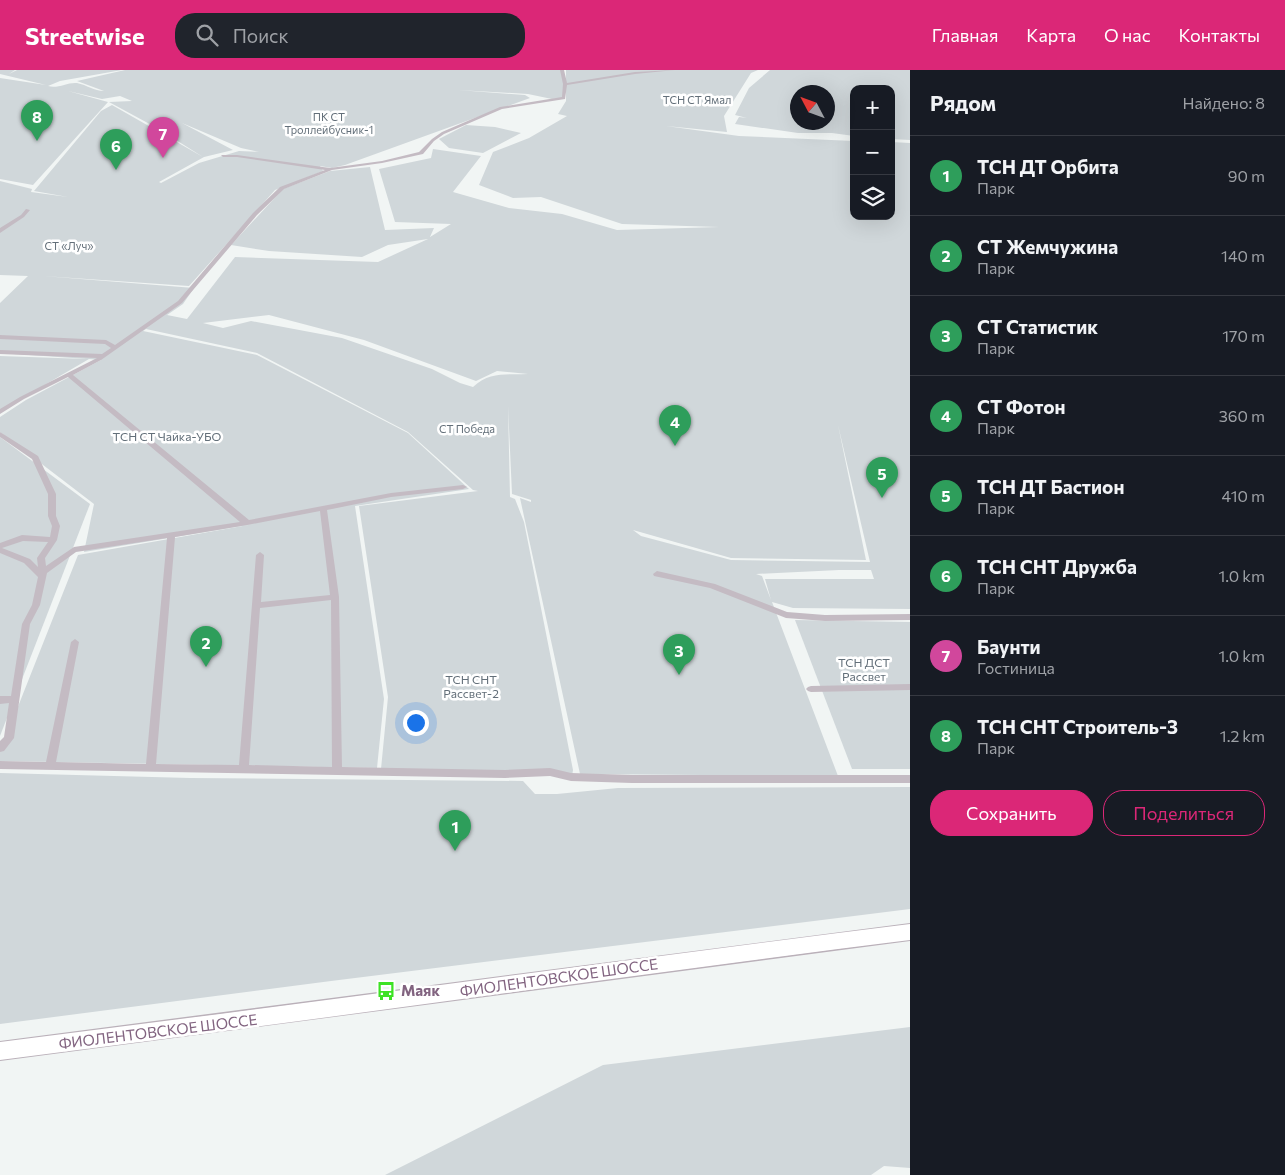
<!DOCTYPE html>
<html lang="ru">
<meta charset="utf-8">
<style>
:root{--surface:#171b24;--page:#20242c;--text:#f1f3f6;--muted:#9ea1a6;--line:#363941;--accent:#db2777}
body{margin:0;font-family:Commissioner,sans-serif;background:var(--page);color:var(--text)}
.controls{position:absolute;right:15px;top:15px;display:grid;overflow:hidden;border-radius:10px;box-shadow:0 5px 20px #0002}
.controls button{width:45px;height:45px;display:grid;place-items:center;padding:0;border:0;border-bottom:1px solid var(--line);background:var(--surface);color:var(--text);font:25px sans-serif}
.compass{position:absolute;left:790px;top:15px;width:45px;height:45px;border-radius:50%;background:var(--surface);box-shadow:0 5px 20px #0002;rotate:311deg}
.you{position:absolute;left:415px;top:652px;width:18px;height:18px;margin:-12px;border:4px solid #fff;border-radius:50%;background:#1a73e8;box-shadow:0 0 0 8px #1a73e833}
.badge{display:grid;place-items:center;width:32px;height:32px;border-radius:50%;background:var(--accent);color:#fff;font-size:16px;font-weight:700}
.pin{position:absolute;translate:-50% -41px;filter:drop-shadow(0 1px 2px #0008)}
.pin::after{content:'';position:absolute;top:26px;width:18px;height:15px;background:inherit;clip-path:polygon(0 0,100% 0,50% 100%)}
.list{margin:0;padding:0;list-style:none}
h2{display:flex;justify-content:space-between;align-items:center;height:65px;margin:0;padding:0 20px;font-size:21px}
h2 small{font-size:16px;font-weight:400;color:var(--muted)}
.list li{display:grid;grid-template-columns:32px 1fr auto;gap:15px;align-items:center;box-sizing:border-box;height:80px;padding:0 20px;border-top:1px solid var(--line)}
.list b{display:block;font-size:19px;white-space:nowrap}
.list p{margin:0;font-size:16px;white-space:nowrap;color:var(--muted)}
.list em{font-size:16px;font-style:normal;color:var(--muted)}
.actions{display:flex;gap:10px;padding:15px 20px}
.actions a{flex:1;padding:11px 0;border:1px solid var(--accent);border-radius:20px;text-align:center;font-size:18px;color:var(--accent)}
.actions .main{background:var(--accent);color:#fff}
.icon{flex:none;width:28px;height:28px;fill:none;stroke:currentColor;stroke-width:2;stroke-linecap:round;stroke-linejoin:round}
.map{position:relative;flex:none;width:910px;height:1105px;overflow:hidden}
header{display:flex;align-items:center;gap:30px;box-sizing:border-box;height:70px;padding:0 25px;background:var(--accent);color:#fff}
header strong{font-size:24px}
nav{display:flex;gap:28px;margin-inline-start:auto;font-size:18px}
.search{width:350px;height:45px;background:var(--page);display:flex;align-items:center;gap:12px;box-sizing:border-box;padding:0 18px;border-radius:20px;color:var(--muted);font-size:19px}
main{display:flex}
aside{flex:1;background:var(--surface)}
.map>svg:first-child{display:block}
</style>
<header>
<strong>Streetwise</strong>
<div class="search"><svg class="icon" aria-label="search" viewBox="0 0 24 24"><circle cx="10" cy="10" r="6"/><path d="M15 15l6 6"/></svg>Поиск</div>
<nav><a>Главная</a><a>Карта</a><a>О нас</a><a>Контакты</a></nav>
</header>
<main>
<div class="map">
<svg width="910" height="1105" viewBox="0 0 910 1105">
<rect width="100%" height="100%" fill="#f1f5f4"/>
<g fill="#d0d7da" fill-rule="evenodd">
<path d="M 0,0 L 15,0 L 9,4 L 17,0 L 122,0 L 60,11 L 48,16 C 58,19 67,12 77,13 C 87,15 94,21 104,21 L 77,11 L 125,0 L 563,0 L 563,28 L 552,29 L 528,24 L 458,20 L 525,25 L 530,28 L 345,95 L 332,98 L 320,96 L 323,101 L 275,120 L 189,216 L 43,206 L 194,218 L 183,234 L 167,245 L 187,249 L 235,187 L 378,192 L 428,169 L 388,175 L 362,187 L 269,181 L 231,175 L 283,119 L 330,101 L 370,97 L 385,160 L 434,158 L 430,167 L 451,154 L 395,152 L 379,99 L 431,88 L 433,79 L 481,86 L 453,122 L 509,138 L 562,144 L 617,160 L 719,157 L 622,154 L 541,127 L 513,128 L 479,115 L 493,82 L 529,68 L 567,46 L 558,44 L 566,31 L 566,0 L 758,0 L 751,3 L 724,46 L 727,62 L 666,56 L 739,66 L 854,71 L 854,146 L 891,146 L 891,72 L 910,73 L 910,539 L 793,538 L 772,532 L 838,706 L 580,704 L 520,428 L 531,432 L 531,430 L 512,424 L 508,336 L 510,427 L 515,429 L 524,452 L 573,700 L 572,706 L 381,699 L 388,627 L 359,436 L 478,421 L 473,420 L 408,362 L 257,283 L 146,259 L 143,261 L 257,285 L 408,363 L 469,419 L 355,436 L 384,629 L 377,698 L 0,691 L 0,682 L 78,485 L 254,454 L 84,482 L 94,434 L 0,362 L 0,347 L 26,330 L 101,290 L 89,289 L 0,341 L 0,286 L 87,289 L 0,283 L 0,233 L 28,206 L 0,205 L 0,111 L 32,119 L 31,122 L 68,127 L 34,121 L 101,41 L 112,35 L 203,87 L 157,58 L 109,32 L 132,31 L 120,26 L 102,29 L 68,21 L 108,32 L 33,115 L 0,109 L 0,8 L 46,15 L 0,4 ZM 182,53 L 241,78 L 259,82 L 239,81 L 199,93 L 161,113 L 159,112 L 204,87 L 233,80 ZM 269,245 L 364,270 L 476,311 L 497,301 L 528,304 C 506,305 490,301 473,317 L 460,313 L 432,299 L 342,268 L 251,251 L 223,258 L 203,253 ZM 838,355 L 870,492 L 731,490 L 641,466 L 633,460 L 731,488 L 866,490 ZM 839,500 L 871,500 L 874,509 L 765,509 L 771,530 L 762,506 L 756,504 Z"/>
<path d="M 770,0 L 910,0 L 910,70 L 891,69 L 891,19 L 854,19 L 854,66 L 832,63 L 798,63 L 735,54 L 739,47 L 747,48 L 735,45 L 749,18 ZM 798,22 L 828,22 L 828,52 L 798,52 Z"/>
<polygon points="466,55 495,57 521,63 483,83 449,78 439,69"/>
<polygon points="0,367 90,434 0,666"/>
<polygon points="795,550 910,552 910,699 852,699"/>
<polygon points="0,703 190,708 523,711 535,724 557,724 618,718 910,717 910,839 331,911 0,954"/>
<polygon points="910,957 910,1098 884,1096 871,1105 385,1105 603,995"/>
</g>
<g fill="none" stroke-linecap="round" stroke-linejoin="round">
<g stroke="#bab0b9" stroke-width="2">
<path id="secondary" d="M 910,854 L 910,870 C 606,908 304,952 0,990 L 0,972 C 304,934 606,892 910,854 Z"/>
</g>
<g fill="#c4bbc3" fill-rule="evenodd">
<path d="M 560,0 L 564,0 L 567,13 L 635,2 L 675,0 L 635,4 L 567,15 L 565,29 L 502,39 L 444,64 L 434,71 L 423,84 L 382,93 L 332,100 L 284,119 L 257,145 L 182,233 L 101,290 L 73,305 L 249,450 L 391,423 L 463,415 L 467,417 L 463,419 L 391,427 L 327,440 L 339,527 L 342,697 L 505,700 L 550,698 L 571,703 L 632,705 L 910,705 L 910,713 L 632,713 L 571,711 L 550,706 L 505,708 L 0,699 L 0,691 L 46,692 L 71,572 L 75,569 L 79,572 L 56,692 L 146,694 L 167,468 L 76,482 L 47,503 L 40,535 L 30,554 L 14,668 L 4,681 L 0,682 L 0,671 L 4,667 L 9,633 L 0,634 L 0,626 L 11,626 L 22,554 L 32,535 L 38,507 L 24,493 L 0,483 L 0,473 L 22,465 L 50,467 L 52,456 L 48,446 L 48,424 L 32,389 L 0,367 L 0,362 L 38,386 L 56,424 L 56,446 L 60,456 L 57,470 L 45,488 L 46,496 L 74,477 L 240,452 L 68,307 L 24,329 L 0,344 L 0,339 L 20,327 L 97,288 L 0,284 L 0,280 L 102,284 L 111,278 L 105,274 L 0,269 L 0,265 L 106,270 L 115,275 L 178,231 L 253,143 L 280,117 L 325,100 L 237,87 L 223,87 L 221,85 L 237,85 L 330,98 L 382,91 L 419,82 L 432,69 L 442,62 L 500,37 L 562,27 L 563,14 ZM 320,441 L 330,525 L 261,532 L 264,485 L 260,482 L 256,485 L 239,695 L 156,694 L 175,467 L 247,455 ZM 23,471 L 48,472 L 37,488 L 38,497 L 30,489 L 2,478 ZM 331,530 L 332,697 L 249,695 L 260,538 Z"/>
<polygon points="26,139 30,140 24,147 0,163 0,158 21,145"/>
<polygon points="657,501 715,514 787,542 825,545 910,544 910,550 825,551 786,548 710,518 654,506 653,504"/>
<polygon points="910,614 910,620 811,622 808,621 806,619 808,617 811,616"/>
</g>
<use href="#secondary" fill="#fff" fill-rule="evenodd"/>
</g>
<defs>
<g id="bus-bare" transform="scale(1.5)"><path d="M-5-6H5V4H4V6H2V4H-2V6H-4V4H-5ZM-3.5-4V0h7V-4ZM-3.5 1.2v1.5H-2V1.2ZM2 1.2v1.5H3.5V1.2Z" fill="#3de224" stroke="#fff" stroke-width="2.5" paint-order="stroke"/></g>
</defs>
<g fill-rule="evenodd">
<use href="#bus-bare" x="386" y="921"/>
</g>
<g text-anchor="middle" stroke-width="5" stroke-linejoin="round" paint-order="stroke">
<g font-size="11" fill="#636f79" stroke="#fff">
<text x="697" y="34">ТСН СТ Ямал</text>
<text x="329" y="51">ПК СТ<tspan x="329" dy="13">Троллейбусник-1</tspan></text>
<text x="69" y="180">СТ «Луч»</text>
<text x="467" y="363">СТ Победа</text>
</g>
<g font-size="12" fill="#636f79" stroke="#fff">
<text x="167" y="371">ТСН СТ Чайка-УБО</text>
<text x="864" y="597">ТСН ДСТ<tspan x="864" dy="14">Рассвет</tspan></text>
<text x="471" y="614">ТСН СНТ<tspan x="471" dy="14">Рассвет-2</tspan></text>
</g>
<g font-size="15" fill="#826480" stroke="#fff">
<text transform="translate(559 908) rotate(-8)" y="5">ФИОЛЕНТОВСКОЕ ШОССЕ</text>
<text transform="translate(158 962) rotate(-7)" y="5">ФИОЛЕНТОВСКОЕ ШОССЕ</text>
</g>
<g font-size="15" font-weight="bold" fill="#826480" stroke="#fff" text-anchor="start">
<text x="401" y="926">Маяк</text>
</g>
</g>
</svg>
<div class="controls">
<button>+</button>
<button>−</button>
<button><svg class="icon" aria-label="layers" viewBox="0 0 24 24"><path d="M12 4l9 5-9 5-9-5zM3 14l9 5 9-5"/></svg></button>
</div>
<svg class="compass" viewBox="-18 -18 36 36"><path d="M0-13l5 13h-10z" fill="#e53935"/><path d="M0 13l5-13h-10z" fill="#9ea1a6"/></svg>
<div class="you"></div>
<div class="pin badge" style="left:455px;top:781px;background:#2e9e5b">1</div>
<div class="pin badge" style="left:206px;top:597px;background:#2e9e5b">2</div>
<div class="pin badge" style="left:679px;top:605px;background:#2e9e5b">3</div>
<div class="pin badge" style="left:675px;top:376px;background:#2e9e5b">4</div>
<div class="pin badge" style="left:882px;top:428px;background:#2e9e5b">5</div>
<div class="pin badge" style="left:116px;top:100px;background:#2e9e5b">6</div>
<div class="pin badge" style="left:163px;top:88px;background:#d1479c">7</div>
<div class="pin badge" style="left:37px;top:71px;background:#2e9e5b">8</div>
</div>
<aside>
<h2>Рядом<small>Найдено: 8</small></h2>
<ul class="list">
<li><span class="badge" style="background:#2e9e5b">1</span><div><b>ТСН ДТ Орбита</b><p>Парк</p></div><em>90 m</em></li>
<li><span class="badge" style="background:#2e9e5b">2</span><div><b>СТ Жемчужина</b><p>Парк</p></div><em>140 m</em></li>
<li><span class="badge" style="background:#2e9e5b">3</span><div><b>СТ Статистик</b><p>Парк</p></div><em>170 m</em></li>
<li><span class="badge" style="background:#2e9e5b">4</span><div><b>СТ Фотон</b><p>Парк</p></div><em>360 m</em></li>
<li><span class="badge" style="background:#2e9e5b">5</span><div><b>ТСН ДТ Бастион</b><p>Парк</p></div><em>410 m</em></li>
<li><span class="badge" style="background:#2e9e5b">6</span><div><b>ТСН СНТ Дружба</b><p>Парк</p></div><em>1.0 km</em></li>
<li><span class="badge" style="background:#d1479c">7</span><div><b>Баунти</b><p>Гостиница</p></div><em>1.0 km</em></li>
<li><span class="badge" style="background:#2e9e5b">8</span><div><b>ТСН СНТ Строитель-3</b><p>Парк</p></div><em>1.2 km</em></li>
</ul>
<div class="actions"><a class="main">Сохранить</a><a>Поделиться</a></div>
</aside>
</main>
